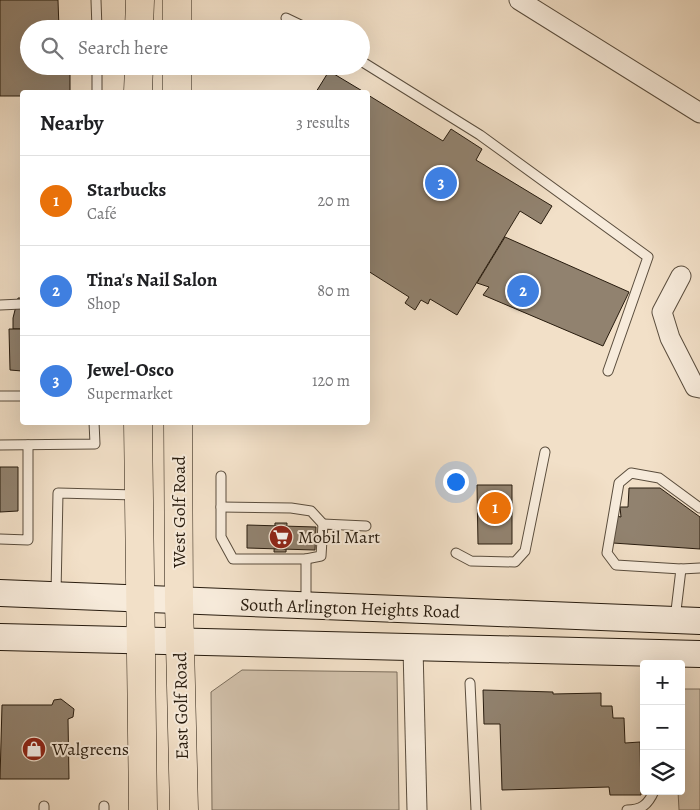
<!DOCTYPE html>
<meta charset="utf-8">
<style>
:root{--surface:#fff;--page:#f6f6f6;--text:#202124;--muted:#757577;--line:#e0e0e0;--accent:#8f2418}
body{margin:0;font-family:Alegreya,serif;background:var(--page);color:var(--text)}
.controls{position:absolute;right:15px;bottom:15px;display:grid;overflow:hidden;border-radius:5px;box-shadow:0 5px 20px #0002}
.controls button{width:45px;height:45px;display:grid;place-items:center;padding:0;border:0;border-bottom:1px solid var(--line);background:var(--surface);color:var(--text);font:25px sans-serif}
.you{position:absolute;left:455px;top:481px;width:18px;height:18px;margin:-12px;border:4px solid #fff;border-radius:50%;background:#1a73e8;box-shadow:0 0 0 8px #1a73e833}
.badge{display:grid;place-items:center;width:32px;height:32px;border-radius:50%;background:var(--accent);color:#fff;font-size:16px;font-weight:700}
.pin{position:absolute;translate:-50% -50%;border:2px solid #fff;box-shadow:0 1px 5px #0006}
.list{margin:0;padding:0;list-style:none}
h2{display:flex;justify-content:space-between;align-items:center;height:65px;margin:0;padding:0 20px;font-size:21px}
h2 small{font-size:16px;font-weight:400;color:var(--muted)}
.list li{display:grid;grid-template-columns:32px 1fr auto;gap:15px;align-items:center;box-sizing:border-box;height:90px;padding:0 20px;border-top:1px solid var(--line)}
.list b{display:block;font-size:19px;white-space:nowrap}
.list p{margin:0;font-size:16px;white-space:nowrap;color:var(--muted)}
.list em{font-size:16px;font-style:normal;color:var(--muted)}
.icon{flex:none;width:28px;height:28px;fill:none;stroke:currentColor;stroke-width:2;stroke-linecap:round;stroke-linejoin:round}
.map{position:relative;flex:none;width:700px;height:810px;overflow:hidden}
.search{position:absolute;background:var(--surface);box-shadow:0 5px 20px #0002;left:20px;top:20px;width:350px;height:55px;display:flex;align-items:center;gap:12px;box-sizing:border-box;padding:0 18px;border-radius:28px;color:var(--muted);font-size:19px}
.panel{position:absolute;background:var(--surface);box-shadow:0 5px 20px #0002;left:20px;top:90px;width:350px;height:335px;border-radius:5px}
.map>svg:first-child{display:block}
</style>
<div class="map">
<svg width="700" height="810" viewBox="0 0 700 810">
<rect width="100%" height="100%" fill="#f2e0c8"/>
<filter id="stains"><feTurbulence type="fractalNoise" baseFrequency=".004" numOctaves="4"/><feColorMatrix values="0 0 0 0 .2 0 0 0 0 .09 0 0 0 0 .02 0 0 0 .5 -.17"/></filter>
<radialGradient id="worn" r=".72"><stop offset=".6" stop-color="#630" stop-opacity="0"/><stop offset="1" stop-color="#630" stop-opacity=".3"/></radialGradient>
<g fill="#d0bfa9" stroke="#7c6e5c">
<polygon points="242,670 397,672 399,810 212,810 211,692"/>
<polygon points="681,689 700,689 700,810 679,810 678,791 681,791"/>
</g>
<g fill="#91826f" stroke="#281c0f">
<polygon points="0,0 58,0 59,29 29,29 29,66 60,66 60,70 70,70 70,92 22,92 22,96 0,96"/>
<polygon points="329,71 364,92 316,92"/>
<polygon points="368,95 443,141 451,129 482,149 476,160 552,206 541,224 520,211 457,315 430,299 428,304 421,300 415,310 405,303 409,297 368,271"/>
<polygon points="505,237 629,292 603,346 483,295 489,287 477,283"/>
<polygon points="18,298 22,298 22,329 13,329 13,318"/>
<polygon points="9,329 22,329 22,371 10,370"/>
<polygon points="0,467 18,467 18,511 0,512"/>
<polygon points="477,485 512,485 512,544 478,544"/>
<polygon points="629,488 660,488 700,517 700,549 613,543 616,516 621,517 620,507 628,507"/>
<polygon points="275,523 287,523 286,552 274,552"/>
<polygon points="247,525 316,527 315,550 247,548"/>
<polygon points="483,690 553,692 553,694 601,693 601,706 612,706 613,718 624,718 625,743 640,742 641,795 610,795 609,787 502,790 500,724 484,724"/>
<polygon points="61,699 74,709 73,717 68,719 69,779 0,779 2,705 52,705 54,700"/>
</g>
<g fill="none" stroke-linecap="round" stroke-linejoin="round">
<g stroke="#5a4d3d" stroke-width="11">
<g id="service">
<polyline points="96,0 97,29"/>
<polyline points="286,18 309,29"/>
<polyline points="361,61 480,135 648,257 608,371"/>
<polyline points="97,66 97,92"/>
<polyline points="0,305 22,304"/>
<polyline points="0,396 22,396"/>
<polyline points="0,445 95,444 94,422"/>
<polyline points="221,476 221,537 233,559 306,559 306,602"/>
<polyline points="221,507 291,508 311,511 323,524"/>
<polyline points="0,539 28,540 28,445"/>
<polyline points="456,553 471,561 515,562 525,551 545,452"/>
<polyline points="306,559 321,556 323,524 366,526"/>
<polyline points="681,569 700,568"/>
<polyline points="56,594 58,493 136,495"/>
<polyline points="675,619 681,569 616,565 607,553 619,483 631,473 659,478 700,508"/>
<polyline points="470,683 476,810"/>
<polyline points="44,806 44,810"/>
<polyline points="104,806 104,810"/>
<path d="M 627,810 C 641,810 648,805 654,791"/>
</g>
</g>
<g stroke="#5a4d3d" stroke-width="21">
<g id="minor">
<polyline points="519,0 700,113"/>
<polyline points="681,276 662,312 670,338 695,387 700,388"/>
<polyline points="413,648 417,810"/>
</g>
</g>
<g stroke="#281c0f" stroke-width="28">
<g id="secondary">
<polyline points="0,593 700,621"/>
<polyline points="0,637 700,654"/>
</g>
</g>
<g stroke="#281c0f" stroke-width="29">
<g id="primary">
<polyline points="177,0 177,29"/>
<polyline points="139,29 140,0"/>
<polyline points="177,66 177,92"/>
<polyline points="138,92 139,66"/>
<polyline points="138,422 143,810"/>
<polyline points="178,422 179,602 184,810"/>
</g>
</g>
<use href="#service" stroke="#f7ebdb" stroke-width="9"/>
<use href="#minor" stroke="#f7ebdb" stroke-width="19"/>
<use href="#secondary" stroke="#f7ebdb" stroke-width="26"/>
<use href="#primary" stroke="#f2e0c8" stroke-width="28"/>
</g>
<defs>
<g id="supermarket-disc" transform="scale(1.25)"><circle r="9.5" fill="#8f2418" stroke="#f7ebdb"/><path d="M-6-5.5h2.5l.6 2H6L4.5 2H-2.5L-4.4-4H-6ZM-1.5 3.2a1.3 1.3 0 1 0 .1 0ZM3 3.2a1.3 1.3 0 1 0 .1 0Z" fill="#fff"/></g>
<g id="shop-disc" transform="scale(1.25)"><circle r="9.5" fill="#8f2418" stroke="#f7ebdb"/><path d="M-5-2.5h2.3a2.7 3.5 0 0 1 5.4 0H5L5.5 6h-11ZM-1.5-2.5h3a1.5 2.3 0 0 0-3 0Z" fill="#fff"/></g>
</defs>
<g fill-rule="evenodd">
<use href="#supermarket-disc" x="281" y="537"/>
<use href="#shop-disc" x="34" y="749"/>
</g>
<g text-anchor="middle" stroke-width="4" stroke-linejoin="round" paint-order="stroke">
<g font-size="18" fill="#281c0f" stroke="#f7ebdb">
<text transform="translate(179 512) rotate(-90)" y="6">West Golf Road</text>
<text transform="translate(350 608) rotate(2)" y="6">South Arlington Heights Road</text>
<text transform="translate(181 706) rotate(-91)" y="6">East Golf Road</text>
</g>
<g font-size="18" fill="#281c0f" stroke="#f7ebdb" text-anchor="start">
<text x="298" y="543">Mobil Mart</text>
<text x="52" y="755">Walgreens</text>
</g>
</g>
<rect width="100%" height="100%" filter="url(#stains)"/>
<rect width="100%" height="100%" fill="url(#worn)"/>
</svg>
<div class="controls">
<button>+</button>
<button>−</button>
<button><svg class="icon" aria-label="layers" viewBox="0 0 24 24"><path d="M12 4l9 5-9 5-9-5zM3 14l9 5 9-5"/></svg></button>
</div>
<div class="you"></div>
<div class="pin badge" style="left:495px;top:508px;background:#e8710a">1</div>
<div class="pin badge" style="left:523px;top:291px;background:#3f7fe0">2</div>
<div class="pin badge" style="left:441px;top:183px;background:#3f7fe0">3</div>
<div class="search"><svg class="icon" aria-label="search" viewBox="0 0 24 24"><circle cx="10" cy="10" r="6"/><path d="M15 15l6 6"/></svg>Search here</div>
<section class="panel">
<h2>Nearby<small>3 results</small></h2>
<ul class="list">
<li><span class="badge" style="background:#e8710a">1</span><div><b>Starbucks</b><p>Café</p></div><em>20 m</em></li>
<li><span class="badge" style="background:#3f7fe0">2</span><div><b>Tina's Nail Salon</b><p>Shop</p></div><em>80 m</em></li>
<li><span class="badge" style="background:#3f7fe0">3</span><div><b>Jewel-Osco</b><p>Supermarket</p></div><em>120 m</em></li>
</ul>
</section>
</div>
